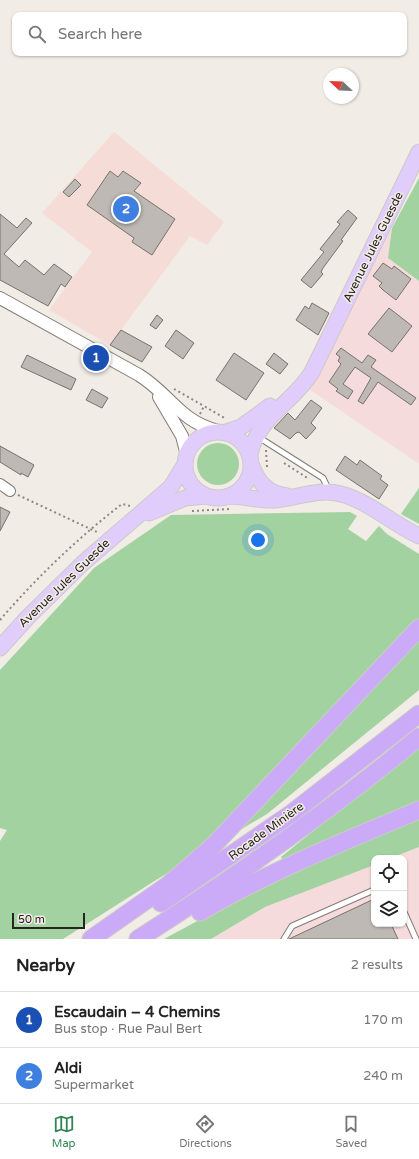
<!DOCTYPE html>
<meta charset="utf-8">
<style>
:root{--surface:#fff;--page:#f2f2f2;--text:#222;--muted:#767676;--line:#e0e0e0;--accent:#338556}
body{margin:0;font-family:"Varela Round",sans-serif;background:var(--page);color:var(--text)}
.controls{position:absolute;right:12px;bottom:12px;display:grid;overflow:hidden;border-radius:8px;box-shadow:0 1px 3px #0004}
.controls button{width:36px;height:36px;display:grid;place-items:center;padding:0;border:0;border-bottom:1px solid var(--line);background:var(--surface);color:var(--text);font:20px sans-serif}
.compass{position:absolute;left:323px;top:68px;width:36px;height:36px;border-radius:50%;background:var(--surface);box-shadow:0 1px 3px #0004;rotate:293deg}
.scale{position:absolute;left:12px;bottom:10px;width:73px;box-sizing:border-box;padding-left:4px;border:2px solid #262321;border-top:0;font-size:11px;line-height:14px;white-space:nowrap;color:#262321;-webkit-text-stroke:3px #f2ece6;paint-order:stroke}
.you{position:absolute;left:258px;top:540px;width:14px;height:14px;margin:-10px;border:3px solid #fff;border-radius:50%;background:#1a73e8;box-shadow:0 0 0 6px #1a73e833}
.badge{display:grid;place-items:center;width:26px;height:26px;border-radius:50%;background:var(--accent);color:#fff;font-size:13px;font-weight:700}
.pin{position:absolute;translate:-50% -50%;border:2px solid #fff;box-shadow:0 1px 4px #0006}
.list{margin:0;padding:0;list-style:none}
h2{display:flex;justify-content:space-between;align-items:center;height:52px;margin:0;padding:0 16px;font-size:17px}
h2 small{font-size:13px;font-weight:400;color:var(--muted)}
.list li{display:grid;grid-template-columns:26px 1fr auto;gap:12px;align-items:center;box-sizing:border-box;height:56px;padding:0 16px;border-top:1px solid var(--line)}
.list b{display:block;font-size:15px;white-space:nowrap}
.list p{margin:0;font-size:13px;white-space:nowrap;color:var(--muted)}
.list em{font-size:13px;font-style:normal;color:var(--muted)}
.icon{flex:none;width:22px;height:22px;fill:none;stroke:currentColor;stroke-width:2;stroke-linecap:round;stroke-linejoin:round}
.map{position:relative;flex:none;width:419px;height:939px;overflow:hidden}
.search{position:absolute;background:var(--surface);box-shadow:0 1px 3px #0004;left:12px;right:12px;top:12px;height:44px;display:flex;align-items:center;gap:10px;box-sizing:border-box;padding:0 14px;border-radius:8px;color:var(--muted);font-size:15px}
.sheet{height:164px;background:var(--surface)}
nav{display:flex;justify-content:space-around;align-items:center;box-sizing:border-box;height:56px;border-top:1px solid var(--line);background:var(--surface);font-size:11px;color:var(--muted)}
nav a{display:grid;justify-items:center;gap:2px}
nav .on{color:var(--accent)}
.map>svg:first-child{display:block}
</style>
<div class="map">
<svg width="419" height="939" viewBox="0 0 419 939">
<rect width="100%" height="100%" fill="#f2ece6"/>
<polygon fill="#f6dcd7" points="114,132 224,222 207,245 190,236 110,345 49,310 92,252 42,213"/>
<g fill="#f6dbdc">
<polygon points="392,228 388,258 419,281 419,464 306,387 347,316"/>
<polygon points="419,847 419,939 211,939 265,907 374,865 374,924 404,924 404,858 391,858"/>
</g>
<g fill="#a2d2a0">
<polygon points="419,178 419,281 388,258 392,228"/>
<circle cx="218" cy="464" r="21"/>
<polygon points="419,488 419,524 401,514"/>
<polygon points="350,512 357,516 348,529 366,541 379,526 387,534 419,554 419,690 267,814 156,880 63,939 0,939 0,841 7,830 0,828 0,670 94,568 171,515"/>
<polygon points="419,745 419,847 391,858 374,858 374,865 265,907 211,939 164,939 251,892 290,874 281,857"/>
</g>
<g fill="#beb9b4" stroke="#77726d">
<polygon points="110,171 118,177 123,171 141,183 134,191 175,219 152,255 132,242 134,238 87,205"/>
<polygon points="75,179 81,185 69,197 63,192"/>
<polygon points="348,210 357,218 341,240 343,241 323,268 321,272 323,274 311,288 301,280 324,252 320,249 340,224 337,222"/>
<polygon points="0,214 17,228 26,218 32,223 4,254 19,267 25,260 44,275 54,264 72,277 65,287 61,284 48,306 0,280"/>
<polygon points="383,263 392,269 394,266 411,279 396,300 383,290 379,286 382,283 373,276"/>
<polygon points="312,303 329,313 318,335 296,320 305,306 309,309"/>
<polygon points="389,308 412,326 392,352 368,334"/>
<polygon points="157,315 163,320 156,329 150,325"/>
<polygon points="121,330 152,347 142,362 110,345"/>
<polygon points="176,330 194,343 183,359 165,346"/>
<polygon points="341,348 362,363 368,355 376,360 371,367 416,398 411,405 378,382 363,404 358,401 371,378 355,367 343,384 353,391 348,399 336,391 338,389 329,382 341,364 338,361 340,357 336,354"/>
<polygon points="234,353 264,373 246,400 216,380"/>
<polygon points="274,353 288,364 280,374 266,364"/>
<polygon points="27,355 76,379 71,390 21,367"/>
<polygon points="92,389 108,398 102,408 86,400"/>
<polygon points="311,400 322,408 311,423 316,428 306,439 299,432 296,433 290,439 274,428 288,413 295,420"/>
<polygon points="0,446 34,465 28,477 21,473 21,475 0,462"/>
<polygon points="345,456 357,465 360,460 382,476 380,479 388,485 379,499 336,470"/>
<polygon points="0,507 10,512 0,531"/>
<polygon points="374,899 374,924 391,924 398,939 289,939"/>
</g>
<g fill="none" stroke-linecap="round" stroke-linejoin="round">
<g stroke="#827c77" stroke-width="7">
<g id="service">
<polyline points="263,440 323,478 329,491"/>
<polyline points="404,912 416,939"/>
<polyline points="284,939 292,926 374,890"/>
</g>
</g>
<g stroke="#827c77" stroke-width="12">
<polyline id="minor" points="0,484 10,491"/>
</g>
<g stroke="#827c77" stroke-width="14">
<g id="tertiary">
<path d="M 0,298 L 139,375 C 171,395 179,421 218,431"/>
<polyline points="159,397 182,436 187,455"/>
</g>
</g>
<g stroke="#cbcaca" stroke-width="17">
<g id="primary">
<circle cx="218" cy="465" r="33"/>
<polyline points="226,432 241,427 270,406"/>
<path d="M 250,454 C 258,417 293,403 312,372 L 419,152"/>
<path d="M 252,466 C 258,483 268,493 287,496"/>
<path d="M 229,496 C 244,496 260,501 275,500 C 297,498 318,488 341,494 C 368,501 393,524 419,536"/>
<polyline points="149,513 185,498 206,496"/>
<polyline points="0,648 27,618 83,563 171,487 185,464"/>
</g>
</g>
<g stroke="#cbcaca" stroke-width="19">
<g id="motorway">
<polyline points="161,903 292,813 419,714"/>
<path d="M 200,912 C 270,871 345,841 419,810"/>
<polyline points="91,939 168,885 213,846 419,628"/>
<path d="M 138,939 C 236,877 330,811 419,737"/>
</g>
</g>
<g stroke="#8c8783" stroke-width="2" stroke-dasharray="2 3" stroke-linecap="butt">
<polyline points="174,389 204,406"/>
<polyline points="200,414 204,406 226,419"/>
<polyline points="266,450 267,467"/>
<polyline points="284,463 309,479"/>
<polyline points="18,495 99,533"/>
<polyline points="192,511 230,509"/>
<path d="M 0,620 C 37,577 78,538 122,504 L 130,506"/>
</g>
<use href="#service" stroke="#fff" stroke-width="5"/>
<use href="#minor" stroke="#fff" stroke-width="10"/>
<use href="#tertiary" stroke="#fff" stroke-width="12"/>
<use href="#primary" stroke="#e0cdfb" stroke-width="15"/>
<use href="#motorway" stroke="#cbabf8" stroke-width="17"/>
</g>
<g text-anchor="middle" stroke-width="3" stroke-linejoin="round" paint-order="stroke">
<g font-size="12" fill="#262321" stroke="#f2ece6">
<text transform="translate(373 247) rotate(-64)" y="4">Avenue Jules Guesde</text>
<text transform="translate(64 583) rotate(-44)" y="4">Avenue Jules Guesde</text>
<text transform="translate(266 831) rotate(-36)" y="4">Rocade Minière</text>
</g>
</g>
</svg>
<div class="controls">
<button><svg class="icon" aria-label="locate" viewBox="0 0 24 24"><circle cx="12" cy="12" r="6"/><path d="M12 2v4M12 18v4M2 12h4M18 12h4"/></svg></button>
<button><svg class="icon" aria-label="layers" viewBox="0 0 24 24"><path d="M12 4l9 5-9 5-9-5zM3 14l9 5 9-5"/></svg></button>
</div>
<svg class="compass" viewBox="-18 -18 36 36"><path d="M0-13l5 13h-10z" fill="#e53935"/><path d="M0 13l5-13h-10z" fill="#767676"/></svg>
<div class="scale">50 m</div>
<div class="you"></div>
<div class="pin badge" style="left:96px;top:358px;background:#1a4fb4">1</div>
<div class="pin badge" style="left:126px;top:209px;background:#3f7fe0">2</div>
<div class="search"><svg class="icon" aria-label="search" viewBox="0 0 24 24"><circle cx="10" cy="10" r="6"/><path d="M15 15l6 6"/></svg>Search here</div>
</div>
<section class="sheet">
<h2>Nearby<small>2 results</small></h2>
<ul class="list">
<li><span class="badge" style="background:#1a4fb4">1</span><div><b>Escaudain – 4 Chemins</b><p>Bus stop · Rue Paul Bert</p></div><em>170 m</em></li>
<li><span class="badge" style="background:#3f7fe0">2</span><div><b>Aldi</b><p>Supermarket</p></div><em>240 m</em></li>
</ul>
</section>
<nav>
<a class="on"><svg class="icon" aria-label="map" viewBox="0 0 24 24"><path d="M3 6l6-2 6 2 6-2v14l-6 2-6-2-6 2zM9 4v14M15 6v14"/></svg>Map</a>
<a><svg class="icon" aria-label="directions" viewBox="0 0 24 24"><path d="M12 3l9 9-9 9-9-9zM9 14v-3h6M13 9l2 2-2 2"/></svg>Directions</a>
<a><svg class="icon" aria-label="saved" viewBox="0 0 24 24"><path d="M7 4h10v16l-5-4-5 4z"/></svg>Saved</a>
</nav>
